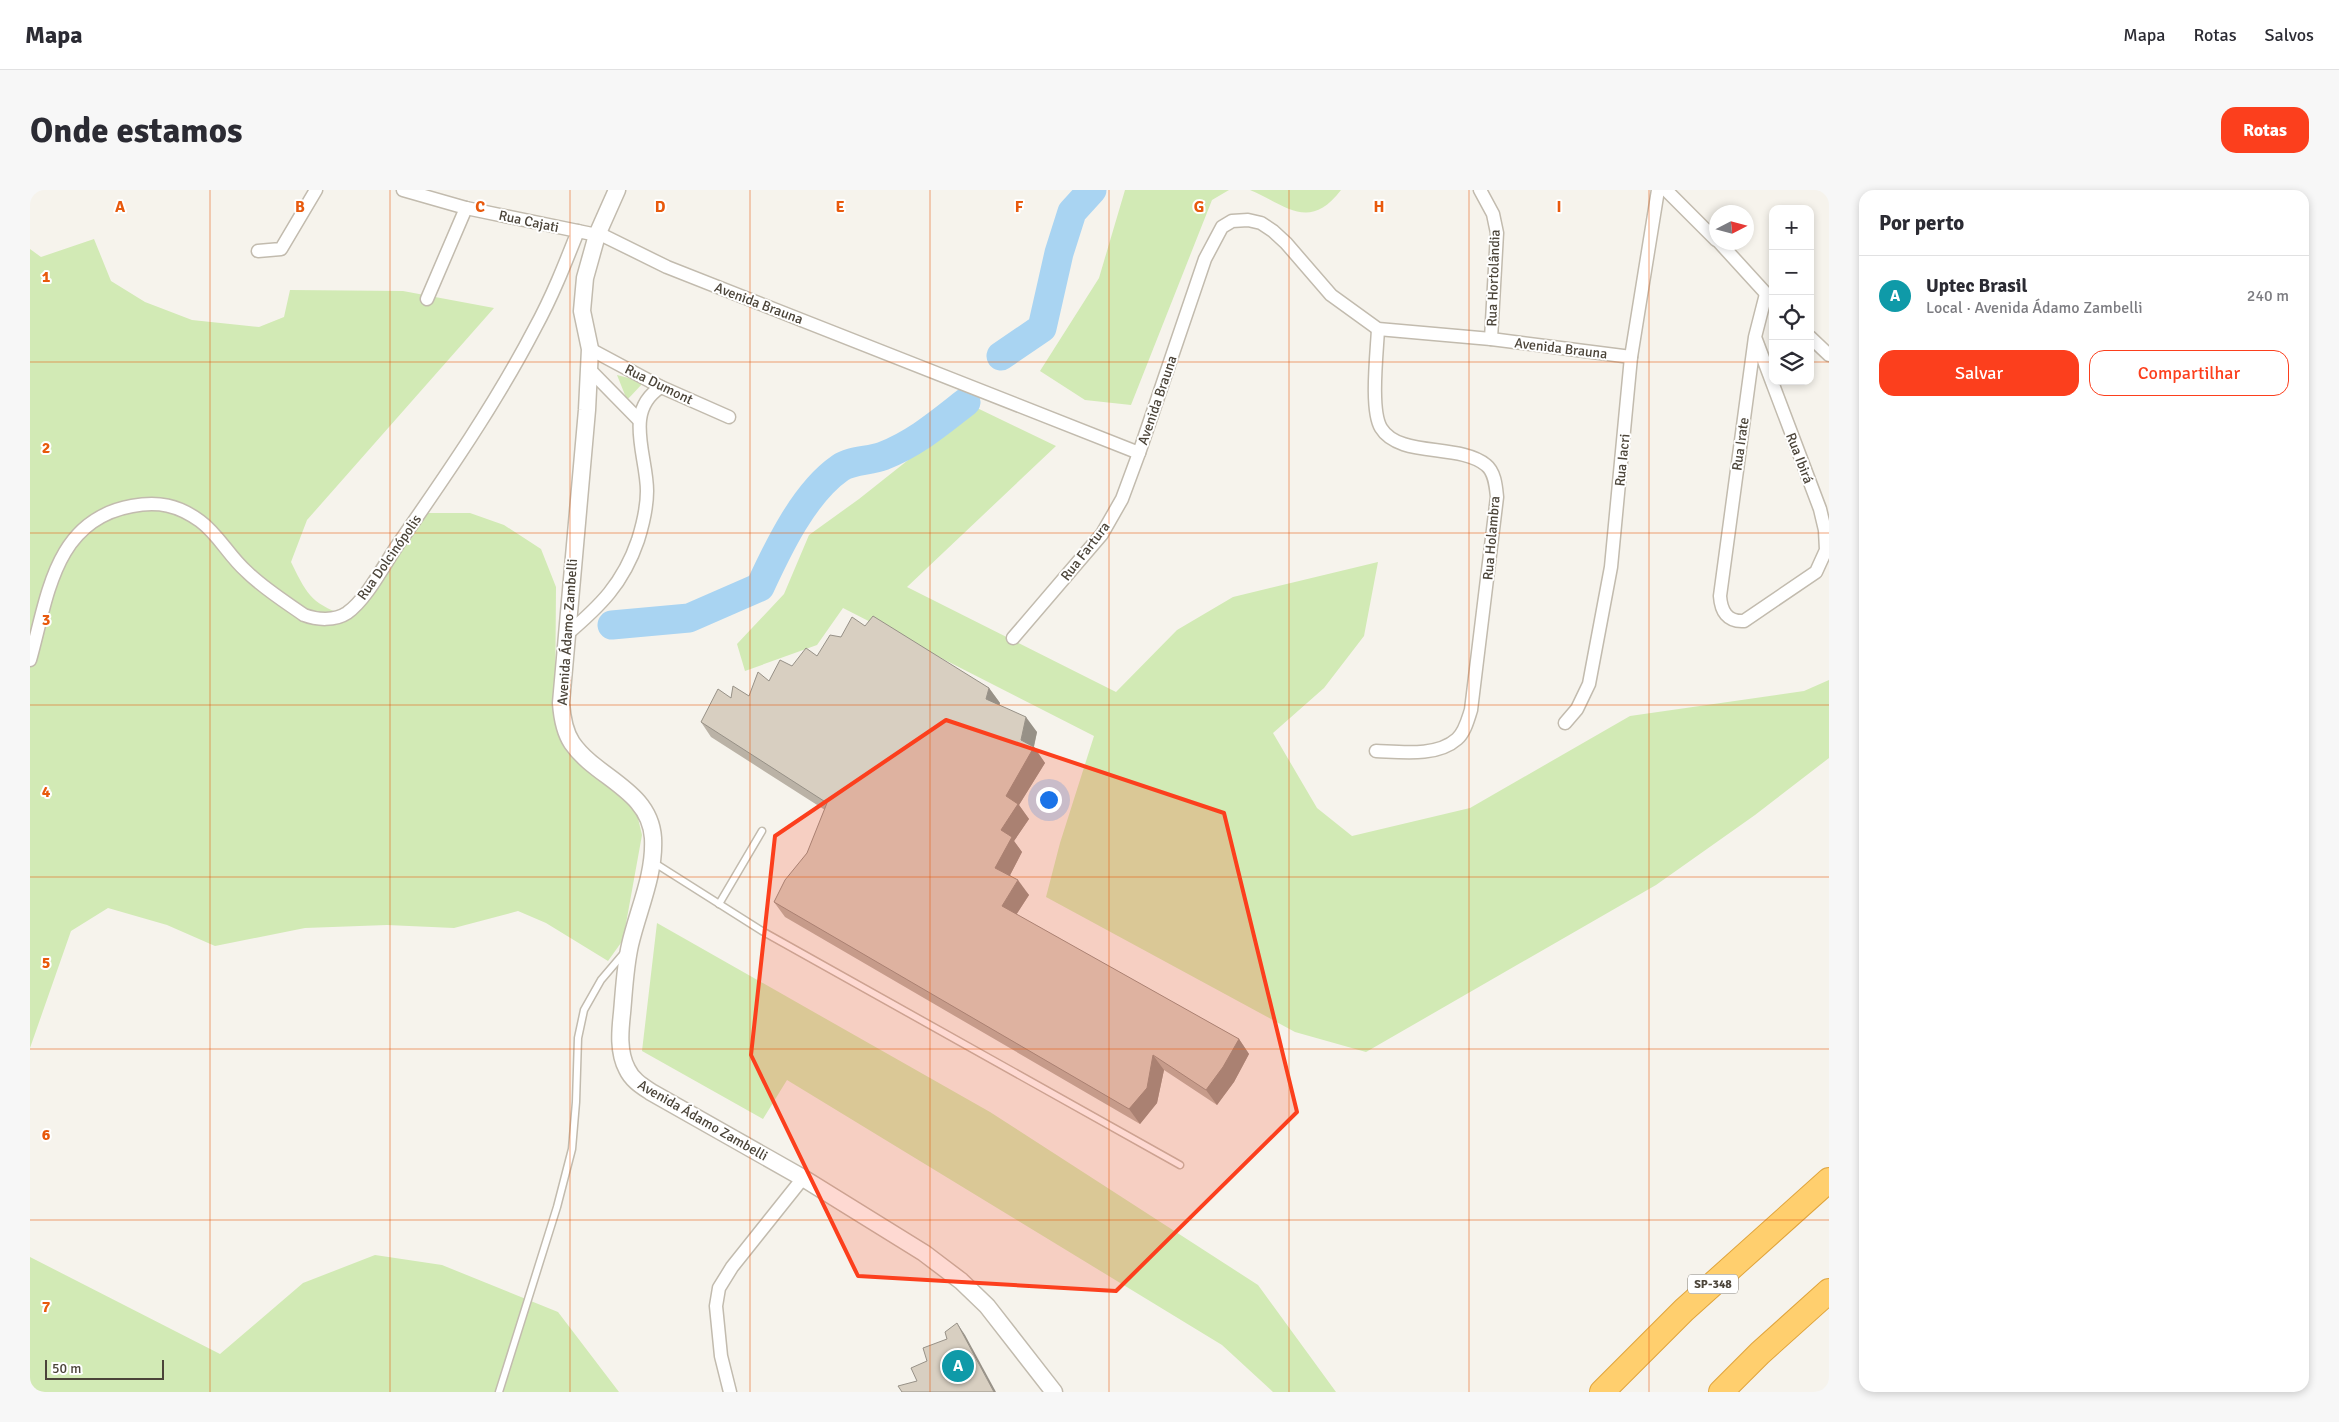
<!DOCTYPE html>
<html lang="pt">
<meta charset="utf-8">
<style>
:root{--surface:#fff;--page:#f7f7f7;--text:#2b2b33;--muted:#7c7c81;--line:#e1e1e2;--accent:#fc3f1d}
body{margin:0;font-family:Signika,sans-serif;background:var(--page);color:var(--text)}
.controls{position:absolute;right:15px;top:15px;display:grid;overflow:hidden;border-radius:10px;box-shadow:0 2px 8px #0003}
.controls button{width:45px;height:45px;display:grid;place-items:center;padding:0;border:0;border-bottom:1px solid var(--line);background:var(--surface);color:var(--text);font:25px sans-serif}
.compass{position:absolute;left:1679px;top:15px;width:45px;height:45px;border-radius:50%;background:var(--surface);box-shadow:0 2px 8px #0003;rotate:84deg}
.scale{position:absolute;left:15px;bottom:12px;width:119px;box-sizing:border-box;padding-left:5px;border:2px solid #4b4439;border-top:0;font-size:14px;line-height:18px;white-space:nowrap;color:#4b4439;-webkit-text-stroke:4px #fff;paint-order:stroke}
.you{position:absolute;left:1018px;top:609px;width:18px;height:18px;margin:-12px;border:4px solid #fff;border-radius:50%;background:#1a73e8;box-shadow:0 0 0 8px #1a73e833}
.badge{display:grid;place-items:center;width:32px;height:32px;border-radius:50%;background:var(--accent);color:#fff;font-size:16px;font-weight:700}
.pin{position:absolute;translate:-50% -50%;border:2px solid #fff;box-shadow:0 1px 5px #0006}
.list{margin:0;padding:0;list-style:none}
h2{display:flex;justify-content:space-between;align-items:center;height:65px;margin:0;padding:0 20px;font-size:21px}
h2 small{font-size:16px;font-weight:400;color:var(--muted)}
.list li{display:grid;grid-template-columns:32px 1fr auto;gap:15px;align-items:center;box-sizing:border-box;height:80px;padding:0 20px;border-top:1px solid var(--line)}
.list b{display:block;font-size:19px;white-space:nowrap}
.list p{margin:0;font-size:16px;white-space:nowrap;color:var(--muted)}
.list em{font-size:16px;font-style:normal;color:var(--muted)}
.actions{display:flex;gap:10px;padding:15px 20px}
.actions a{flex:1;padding:11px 0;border:1px solid var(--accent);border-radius:15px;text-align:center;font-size:18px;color:var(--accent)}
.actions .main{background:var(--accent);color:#fff}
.icon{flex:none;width:28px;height:28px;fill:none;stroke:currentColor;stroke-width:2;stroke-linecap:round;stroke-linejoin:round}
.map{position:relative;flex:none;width:1799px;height:1202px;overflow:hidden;border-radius:15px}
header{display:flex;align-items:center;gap:30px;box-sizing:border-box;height:70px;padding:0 25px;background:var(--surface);border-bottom:1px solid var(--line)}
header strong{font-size:24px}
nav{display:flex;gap:28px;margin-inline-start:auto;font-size:18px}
.intro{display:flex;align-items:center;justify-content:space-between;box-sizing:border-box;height:120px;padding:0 30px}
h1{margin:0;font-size:35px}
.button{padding:12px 22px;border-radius:15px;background:var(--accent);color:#fff;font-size:18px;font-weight:700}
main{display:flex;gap:30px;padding:0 30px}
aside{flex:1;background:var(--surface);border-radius:15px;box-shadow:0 2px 8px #0003}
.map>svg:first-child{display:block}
</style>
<header>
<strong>Mapa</strong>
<nav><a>Mapa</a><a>Rotas</a><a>Salvos</a></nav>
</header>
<div class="intro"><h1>Onde estamos</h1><a class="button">Rotas</a></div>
<main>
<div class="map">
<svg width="1799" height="1202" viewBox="0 0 1799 1202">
<rect width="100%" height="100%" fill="#f6f3ec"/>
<g fill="#d2eab5">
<polygon points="1095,0 1199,0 1182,10 1101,215 1055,210 1010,181 1069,88"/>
<path d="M 1220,0 L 1311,0 C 1279,42 1256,15 1220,0 Z"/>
<path d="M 64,49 L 81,91 L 115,112 L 162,130 L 229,137 L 254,127 L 260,100 L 373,101 L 464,118 L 277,330 L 261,372 C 279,409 282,413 321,428 L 335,413 L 396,323 L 440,323 L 474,335 L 511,359 L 526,397 L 525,526 L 576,591 L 606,620 L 612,645 L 593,750 L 578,771 L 516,733 L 488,721 L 424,738 L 357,735 L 275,738 L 185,756 L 137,735 L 78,718 L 41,741 L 0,858 L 0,59 L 11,67 Z"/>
<polygon points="587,185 614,192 597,210"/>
<polygon points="945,217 1026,256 877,397 1086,502 1147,440 1203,407 1348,372 1334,446 1294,498 1243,543 1287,618 1322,646 1440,618 1600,526 1774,501 1799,490 1799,568 1725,625 1626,695 1336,862 1265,842 1016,707 1030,653 1064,546 813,418 787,455 715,481 707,454 754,404 779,345 829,309"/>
<polygon points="627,733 960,922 1228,1095 1306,1202 1243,1202 1192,1155 757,890 733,929 612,861"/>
<polygon points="345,1065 412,1075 528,1122 589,1202 0,1202 0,1067 190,1164 273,1093"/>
</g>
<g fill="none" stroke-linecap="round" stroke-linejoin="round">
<g stroke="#a9d4f2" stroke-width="29">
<polyline points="971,166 1012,138 1029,63 1042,22 1062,0"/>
<path d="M 582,435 L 659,428 L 730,397 C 748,358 774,303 810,278 C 821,270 840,271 853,266 C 886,253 909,233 936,212"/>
</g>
<g stroke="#c2bbae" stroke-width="9">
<g id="service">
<polyline points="623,672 732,741 1150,975"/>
<polyline points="689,714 732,641"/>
<polyline points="469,1202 527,1017 542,959 546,912 548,848 554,820 571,790 594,763"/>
</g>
</g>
<g stroke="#c2bbae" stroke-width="15">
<g id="minor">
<polyline points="373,0 436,18 567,45"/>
<polyline points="1450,0 1463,24 1467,43 1461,149"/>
<polyline points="1636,0 1686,50"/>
<polyline points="568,43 637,77 1109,263 1175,69 1192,37 1202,31 1218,30 1231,33 1243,41 1256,53 1301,105 1348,139 1461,149 1601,167"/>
<polyline points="1689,52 1741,109"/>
<polyline points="228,61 251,59 286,0"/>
<polyline points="397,109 436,18"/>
<path d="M 1725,147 L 1790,319 L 1795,340 L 1796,360 L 1786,382 L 1714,431 C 1697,432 1691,421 1690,406 L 1725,147 L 1736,104"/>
<polyline points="1780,147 1799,165"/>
<polyline points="560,159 631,197 699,227"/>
<polyline points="559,179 608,229"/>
<path d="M 536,445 C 570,416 593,394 608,350 C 613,334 617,317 617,301 C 617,265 593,221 631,197"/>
<polyline points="983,448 1072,344 1092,309 1109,263"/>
<path d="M 0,470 C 18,406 24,330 102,316 C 128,311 148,315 170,331 C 188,344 199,366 216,381 C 233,398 254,411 274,425 C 287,430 305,431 317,423 C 337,409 355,373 369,353 C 417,284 466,213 505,138 C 522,107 535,74 548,41"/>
<polyline points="1535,533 1547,519 1559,494 1581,377 1601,167 1628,0"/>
<path d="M 1346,561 C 1371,562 1407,567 1427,549 C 1435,542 1438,529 1441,520 L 1467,307 C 1466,297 1465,282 1456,275 C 1429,253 1369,268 1351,238 C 1340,220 1347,162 1348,139"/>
<polyline points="700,1202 691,1166 686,1116 689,1098 702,1077 773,988"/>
</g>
</g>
<g stroke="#c2bbae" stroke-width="19">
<path id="tertiary" d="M 587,0 L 567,45 L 555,88 L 552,121 L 560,159 L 557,220 L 531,513 C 532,527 534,541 542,553 C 566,588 620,600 623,648 C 625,685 608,720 600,755 C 595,777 594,801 592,823 C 590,841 588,862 597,879 C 602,890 612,896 621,902 L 773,988 L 894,1063 L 931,1091 L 957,1116 L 1024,1202"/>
</g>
<g stroke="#e0a43c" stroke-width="26">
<g id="motorway">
<polyline points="1572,1202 1654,1120 1799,990"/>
<polyline points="1691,1202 1730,1163 1799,1101"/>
</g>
</g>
<use href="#service" stroke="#fff" stroke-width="6"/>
<use href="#minor" stroke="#fff" stroke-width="12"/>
<use href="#tertiary" stroke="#fff" stroke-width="16"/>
<use href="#motorway" stroke="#ffcf6e" stroke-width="24"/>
</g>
<polygon fill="#bab2a6" points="835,436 959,498 970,513 969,515 1007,542 1004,557 1015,573 989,615 999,629 984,651 992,662 980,685 999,705 986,725 1209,849 1219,864 1204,892 1187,915 1134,880 1127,913 1110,934 755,727 744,712 777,663 795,620 681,547 671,532 701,508 719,506 739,491 762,476 787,466 811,447"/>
<g fill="#979187">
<polygon points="959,498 970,513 967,524 956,509"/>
<polygon points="996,527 1007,542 1003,560 1004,557 1015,573 989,615 999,629 984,651 992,662 976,693 965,678 976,606 991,550"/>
<polygon points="988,690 999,705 982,731 972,716"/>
<polygon points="1209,849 1219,864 1204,892 1187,915 1176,900"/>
<polygon points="1123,865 1134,880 1127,913 1110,934 1099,919"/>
<polygon points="927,1133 935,1145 966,1202 964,1202"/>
</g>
<g fill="#d8cfc1" stroke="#979187">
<polygon points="843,426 959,498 956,509 996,527 991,550 1004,557 976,606 988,614 971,640 982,647 965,678 988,690 972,716 1209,849 1193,877 1176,900 1123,865 1117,898 1099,919 744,712 755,690 777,663 797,613 671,532 688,499 701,508 703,496 719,506 728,482 739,491 750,470 762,476 776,458 787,466 800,445 811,447 822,427 835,436"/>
<polygon points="927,1133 964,1202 872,1202 868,1196 887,1191 881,1178 897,1171 893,1158 917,1149 915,1142"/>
</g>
<path fill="#fc3f1d" fill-opacity="0.2" stroke="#fc3f1d" stroke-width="4" stroke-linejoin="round" d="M 916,530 L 1194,623 L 1267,922 L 1086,1101 L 828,1086 L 721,865 L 745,646 Z"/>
<path fill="none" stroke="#e8590c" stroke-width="1" stroke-opacity="0.55" d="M 180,0 L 180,1202M 360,0 L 360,1202M 540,0 L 540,1202M 720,0 L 720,1202M 900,0 L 900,1202M 1079,0 L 1079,1202M 1259,0 L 1259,1202M 1439,0 L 1439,1202M 1619,0 L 1619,1202M 0,172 L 1743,172M 1780,172 L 1799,172M 0,343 L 1799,343M 0,515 L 1799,515M 0,687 L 1799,687M 0,859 L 1799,859M 0,1030 L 1799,1030"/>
<g text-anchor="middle" stroke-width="4" stroke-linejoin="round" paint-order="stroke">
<rect fill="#fff" stroke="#817c74" stroke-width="1" x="1658" y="1084.5" width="50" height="19" rx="4"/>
<g font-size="12" font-weight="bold" fill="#4b4439">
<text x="1683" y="1098">SP-348</text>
</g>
<g font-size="14" fill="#4b4439" stroke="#fff">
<text transform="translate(499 31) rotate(12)" y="5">Rua Cajati</text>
<text transform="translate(1463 88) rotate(-88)" y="5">Rua Hortolândia</text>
<text transform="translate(729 113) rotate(21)" y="5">Avenida Brauna</text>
<text transform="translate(1531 158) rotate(7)" y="5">Avenida Brauna</text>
<text transform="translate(629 194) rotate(26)" y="5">Rua Dumont</text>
<text transform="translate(1127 210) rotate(-71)" y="5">Avenida Brauna</text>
<text transform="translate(1710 254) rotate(-82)" y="5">Rua Irate</text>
<text transform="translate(1770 268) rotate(69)" y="5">Rua Ibirá</text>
<text transform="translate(1592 270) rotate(-84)" y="5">Rua Iacri</text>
<text transform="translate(1461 348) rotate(-85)" y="5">Rua Holambra</text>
<text transform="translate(1055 361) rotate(-52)" y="5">Rua Fartura</text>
<text transform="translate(359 367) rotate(-55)" y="5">Rua Dolcinópolis</text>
<text transform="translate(537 442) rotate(-86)" y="5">Avenida Ádamo Zambelli</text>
<text transform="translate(673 930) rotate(30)" y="5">Avenida Ádamo Zambelli</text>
</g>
</g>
<g font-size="16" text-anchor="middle" font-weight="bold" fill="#e8590c" stroke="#fff" stroke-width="4" stroke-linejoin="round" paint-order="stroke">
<text x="90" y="22">A</text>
<text x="270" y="22">B</text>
<text x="450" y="22">C</text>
<text x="630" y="22">D</text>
<text x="810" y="22">E</text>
<text x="989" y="22">F</text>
<text x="1169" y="22">G</text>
<text x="1349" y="22">H</text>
<text x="1529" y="22">I</text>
<text x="16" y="92">1</text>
<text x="16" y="263">2</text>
<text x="16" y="435">3</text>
<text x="16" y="607">4</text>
<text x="16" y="778">5</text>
<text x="16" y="950">6</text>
<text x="16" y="1122">7</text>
</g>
</svg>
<div class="controls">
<button>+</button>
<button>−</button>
<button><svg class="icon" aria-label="locate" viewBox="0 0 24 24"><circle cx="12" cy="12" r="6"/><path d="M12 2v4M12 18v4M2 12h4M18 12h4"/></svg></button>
<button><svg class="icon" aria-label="layers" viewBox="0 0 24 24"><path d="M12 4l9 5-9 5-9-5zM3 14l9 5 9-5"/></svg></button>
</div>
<svg class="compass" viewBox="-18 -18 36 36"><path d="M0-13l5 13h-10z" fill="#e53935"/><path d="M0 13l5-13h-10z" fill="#7c7c81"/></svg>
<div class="scale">50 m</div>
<div class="you"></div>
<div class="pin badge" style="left:928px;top:1176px;background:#0f9aa8">A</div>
</div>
<aside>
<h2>Por perto<small></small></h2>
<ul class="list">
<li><span class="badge" style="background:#0f9aa8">A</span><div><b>Uptec Brasil</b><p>Local · Avenida Ádamo Zambelli</p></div><em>240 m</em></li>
</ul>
<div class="actions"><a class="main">Salvar</a><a>Compartilhar</a></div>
</aside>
</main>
